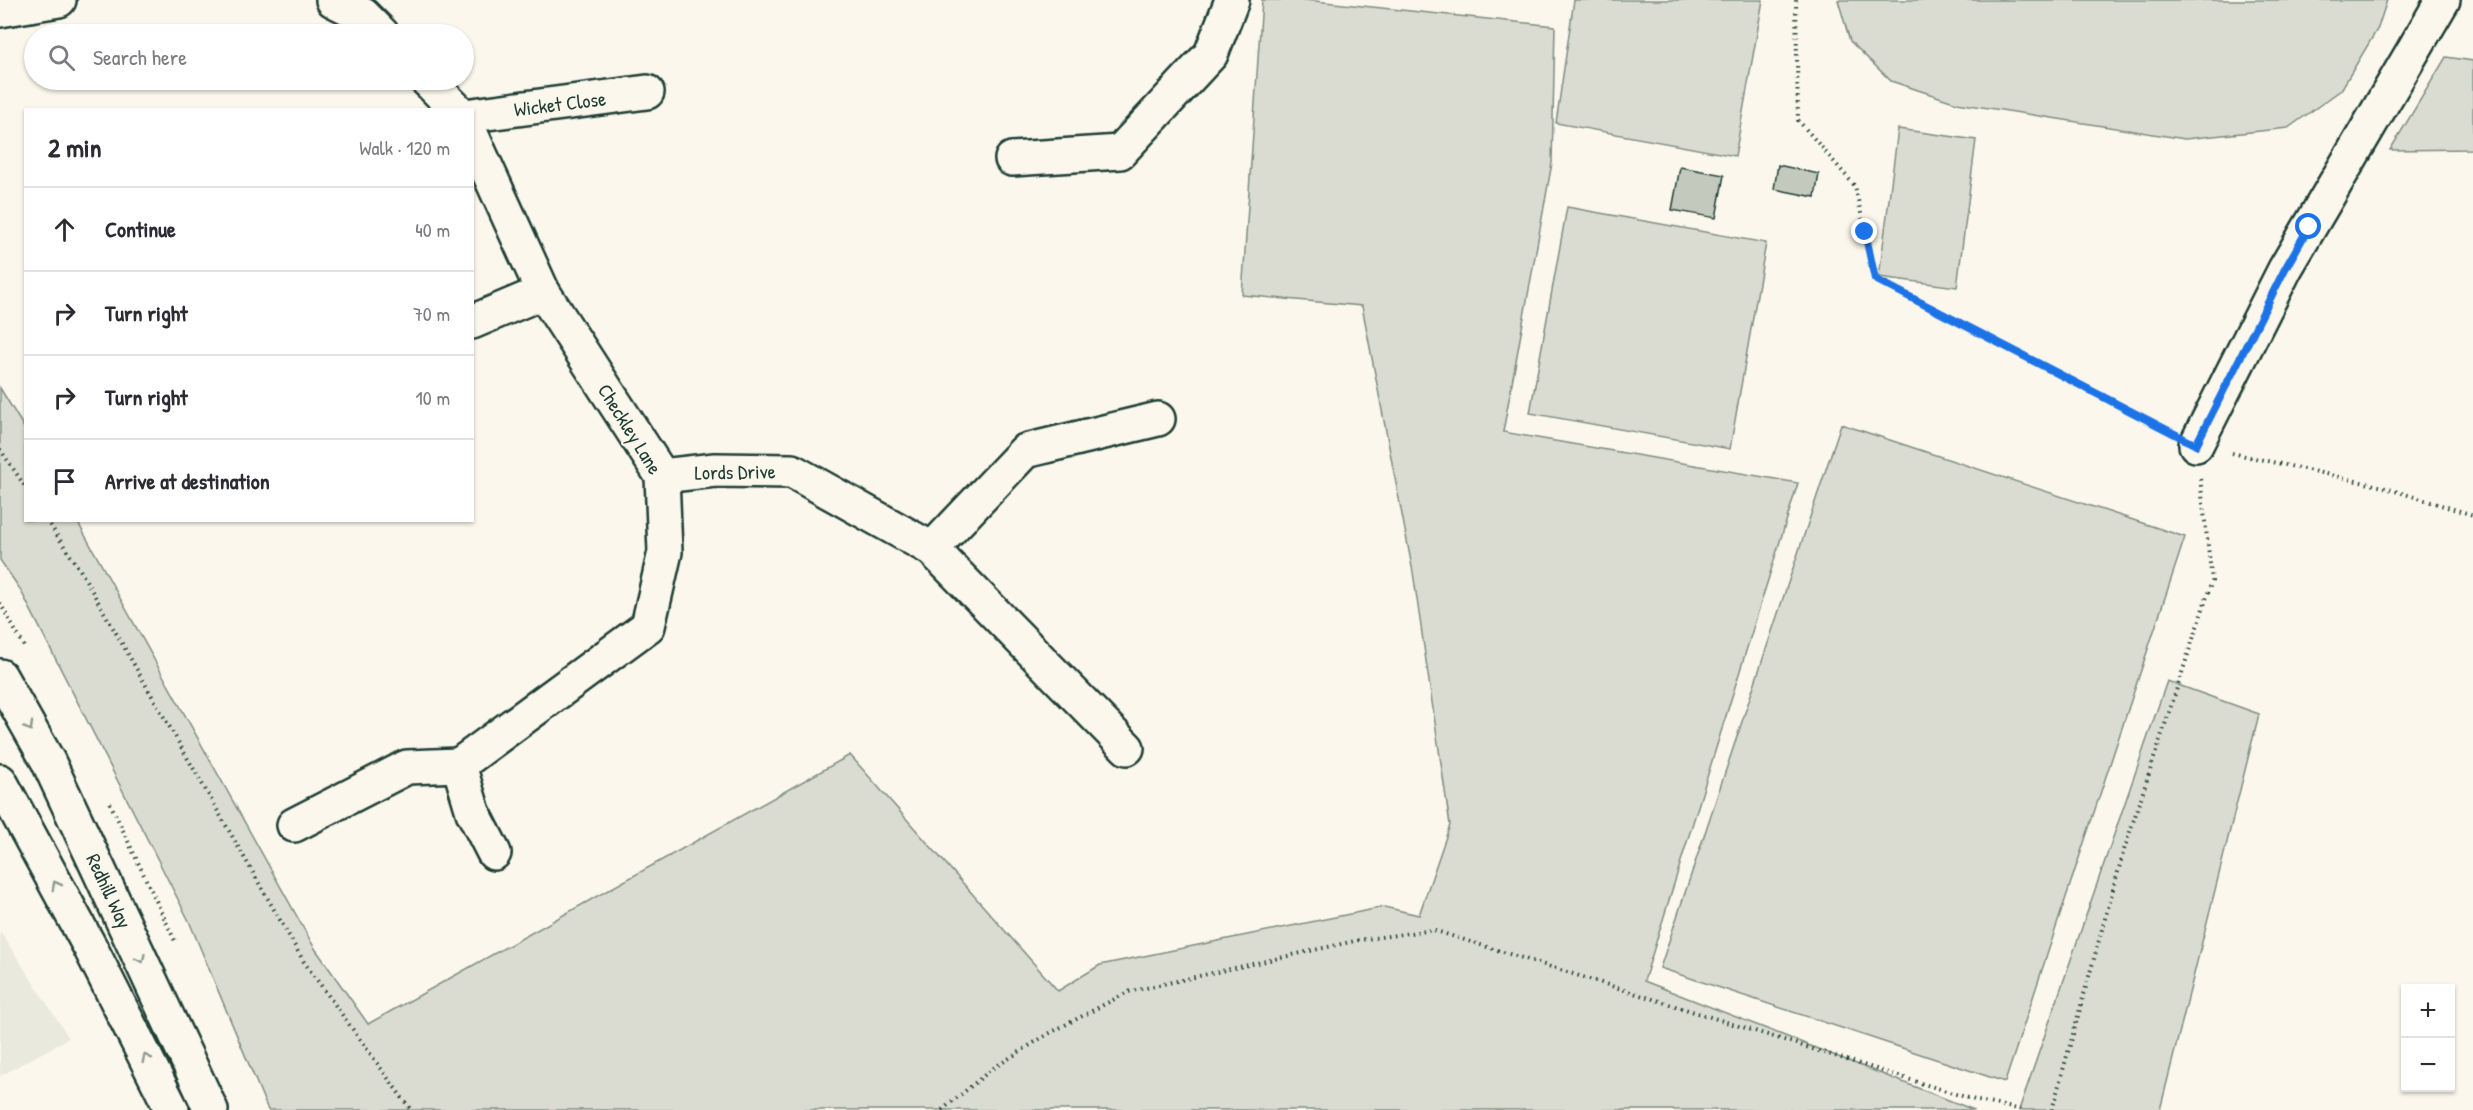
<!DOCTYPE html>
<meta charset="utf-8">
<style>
:root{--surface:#fff;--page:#f2f2f3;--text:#2b2b33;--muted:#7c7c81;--line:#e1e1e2}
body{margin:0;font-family:"Patrick Hand",sans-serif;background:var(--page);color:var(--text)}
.controls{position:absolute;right:18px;bottom:18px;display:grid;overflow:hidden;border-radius:0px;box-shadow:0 2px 4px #0004}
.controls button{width:54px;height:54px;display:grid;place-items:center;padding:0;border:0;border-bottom:2px solid var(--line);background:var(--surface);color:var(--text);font:30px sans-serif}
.stop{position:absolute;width:18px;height:18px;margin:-14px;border:4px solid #1a73e8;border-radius:50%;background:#fff}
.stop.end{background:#1a73e8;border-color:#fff;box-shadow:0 2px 6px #0008}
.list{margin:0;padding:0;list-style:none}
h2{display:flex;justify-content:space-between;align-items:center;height:78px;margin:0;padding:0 24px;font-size:26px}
h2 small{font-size:20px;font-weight:400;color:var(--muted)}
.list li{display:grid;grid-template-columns:39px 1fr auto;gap:18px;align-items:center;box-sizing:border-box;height:84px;padding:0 24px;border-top:2px solid var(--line)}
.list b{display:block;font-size:22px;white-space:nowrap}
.list em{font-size:20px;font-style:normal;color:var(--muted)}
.icon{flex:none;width:33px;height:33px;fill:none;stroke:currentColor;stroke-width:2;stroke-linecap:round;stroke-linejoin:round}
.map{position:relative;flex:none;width:2473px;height:1110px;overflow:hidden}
.search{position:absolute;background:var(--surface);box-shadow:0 2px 4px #0004;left:24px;top:24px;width:450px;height:66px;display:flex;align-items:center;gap:15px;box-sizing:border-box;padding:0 21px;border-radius:33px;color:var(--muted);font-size:22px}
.panel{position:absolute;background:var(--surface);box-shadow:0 2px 4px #0004;left:24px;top:108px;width:450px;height:414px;border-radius:0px}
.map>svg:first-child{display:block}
</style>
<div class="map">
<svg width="2473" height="1110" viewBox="0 0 2473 1110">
<rect width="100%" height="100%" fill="#fbf7ec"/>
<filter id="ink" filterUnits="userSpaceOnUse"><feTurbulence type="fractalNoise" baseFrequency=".0167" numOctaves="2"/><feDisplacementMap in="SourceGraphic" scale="12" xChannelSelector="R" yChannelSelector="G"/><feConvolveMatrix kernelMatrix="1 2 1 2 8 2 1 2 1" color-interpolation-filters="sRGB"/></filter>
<g filter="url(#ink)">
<polygon fill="#eae9de" points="0,931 69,1038 0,1076"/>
<g fill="#dbdcd1" stroke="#7d8c82" stroke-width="1.5">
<polygon points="1262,0 1305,0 1555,26 1552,163 1503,432 1798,483 1644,981 1974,1110 268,1110 189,921 20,589 0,560 0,388 25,429 26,520 77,521 314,947 368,1024 850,755 1058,991 1100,965 1384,907 1419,915 1450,825 1413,572 1362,306 1242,295"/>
<polygon points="1574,0 1763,0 1735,156 1556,123"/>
<polygon points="1838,0 2387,0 2378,28 2341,90 2288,128 2185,139 1957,103 1891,81 1850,41"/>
<polygon points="2446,57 2473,61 2473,149 2390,150"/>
<polygon points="1898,129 1976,140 1957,287 1879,277"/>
<polygon points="1567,207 1766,243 1730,449 1530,413"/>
<polygon points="1841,424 2185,537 2005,1082 1660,968"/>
<polygon points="2167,681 2259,714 2160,1110 2019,1110"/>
</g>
<g fill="#c4c9be" stroke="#1f3d34" stroke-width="1.5">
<polygon points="1778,165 1819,174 1815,197 1774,189"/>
<polygon points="1680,167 1724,175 1716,218 1672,210"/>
</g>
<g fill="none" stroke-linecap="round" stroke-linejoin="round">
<g stroke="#1f3d34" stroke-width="38">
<g id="minor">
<polyline points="333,0 363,15 382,34"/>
<polyline points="0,10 59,0"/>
<polyline points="427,80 457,110"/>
<polyline points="472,115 647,92"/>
<polyline points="1012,159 1120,152 1211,54 1232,0"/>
<polyline points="472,322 543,292"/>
<polyline points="2196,445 2285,269 2443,0"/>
<polyline points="662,476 715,470 792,471 932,549"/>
<polyline points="1127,748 932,549 1025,451 1158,419"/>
<polyline points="459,765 648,626 665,552 662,476 543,292 472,136"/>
<polyline points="294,825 407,767 459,765 473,812 494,853"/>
</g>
</g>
<g stroke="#1f3d34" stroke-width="38">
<g id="major">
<polyline points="0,676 48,761 211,1110"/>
<polyline points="0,781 90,947 172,1110"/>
</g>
</g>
<g stroke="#1f3d34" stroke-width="4" stroke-dasharray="1.5 4.5" stroke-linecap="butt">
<polyline points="1796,0 1798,120 1855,186 1875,278 2166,429"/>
<polyline points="0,449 26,488"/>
<polyline points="2232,453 2379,486 2473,515"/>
<polyline points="47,520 80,570 304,962 411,1110"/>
<polyline points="0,603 26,650"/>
<polyline points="110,803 176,943"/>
<polyline points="942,1110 992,1069 1048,1034 1128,992 1359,940 1433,930 1978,1101 2023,1110"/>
<polyline points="2052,1110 2124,850 2212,581 2200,478"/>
</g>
<use href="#minor" stroke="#fbf7ec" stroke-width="33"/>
<use href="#major" stroke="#fbf7ec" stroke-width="33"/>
</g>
<defs><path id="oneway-chevron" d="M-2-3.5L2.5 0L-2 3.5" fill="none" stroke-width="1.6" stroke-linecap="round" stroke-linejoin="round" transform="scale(1.5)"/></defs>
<g stroke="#8d9a90">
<use href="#oneway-chevron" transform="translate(29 727) rotate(60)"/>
<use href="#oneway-chevron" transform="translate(56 885) rotate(-118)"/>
<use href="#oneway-chevron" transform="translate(141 959) rotate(65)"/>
<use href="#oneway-chevron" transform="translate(146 1058) rotate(-117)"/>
</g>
</g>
<g fill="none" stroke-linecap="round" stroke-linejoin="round" filter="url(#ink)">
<polyline stroke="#1a73e8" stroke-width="8" points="1865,232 1875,279 2196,445 2285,269 2309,227"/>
</g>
<g text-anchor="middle" stroke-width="4.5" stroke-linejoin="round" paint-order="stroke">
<g font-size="20" fill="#1f3d34" stroke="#fbf7ec">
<text transform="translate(560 104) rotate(-7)" y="7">Wicket Close</text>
<text transform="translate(630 429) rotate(58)" y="7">Checkley Lane</text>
<text transform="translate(735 472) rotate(-1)" y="7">Lords Drive</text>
<text transform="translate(109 891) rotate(65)" y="7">Redhill Way</text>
</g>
</g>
</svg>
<div class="controls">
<button>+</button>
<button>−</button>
</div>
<div class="stop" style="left:2309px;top:227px"></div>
<div class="stop end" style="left:1865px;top:232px"></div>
<div class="search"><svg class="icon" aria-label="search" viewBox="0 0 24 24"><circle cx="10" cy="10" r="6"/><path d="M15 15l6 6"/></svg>Search here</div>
<section class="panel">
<h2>2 min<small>Walk · 120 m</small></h2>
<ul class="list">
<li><svg class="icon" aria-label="ahead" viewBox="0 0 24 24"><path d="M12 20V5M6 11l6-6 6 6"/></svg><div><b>Continue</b></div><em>40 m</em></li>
<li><svg class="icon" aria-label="right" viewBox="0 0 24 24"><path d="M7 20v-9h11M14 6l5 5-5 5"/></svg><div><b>Turn right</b></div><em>70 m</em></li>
<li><svg class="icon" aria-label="right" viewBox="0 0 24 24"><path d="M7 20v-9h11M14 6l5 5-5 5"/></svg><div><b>Turn right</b></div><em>10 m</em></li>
<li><svg class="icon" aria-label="arrive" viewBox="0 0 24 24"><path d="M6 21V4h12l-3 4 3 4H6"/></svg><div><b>Arrive at destination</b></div></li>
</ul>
</section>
</div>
